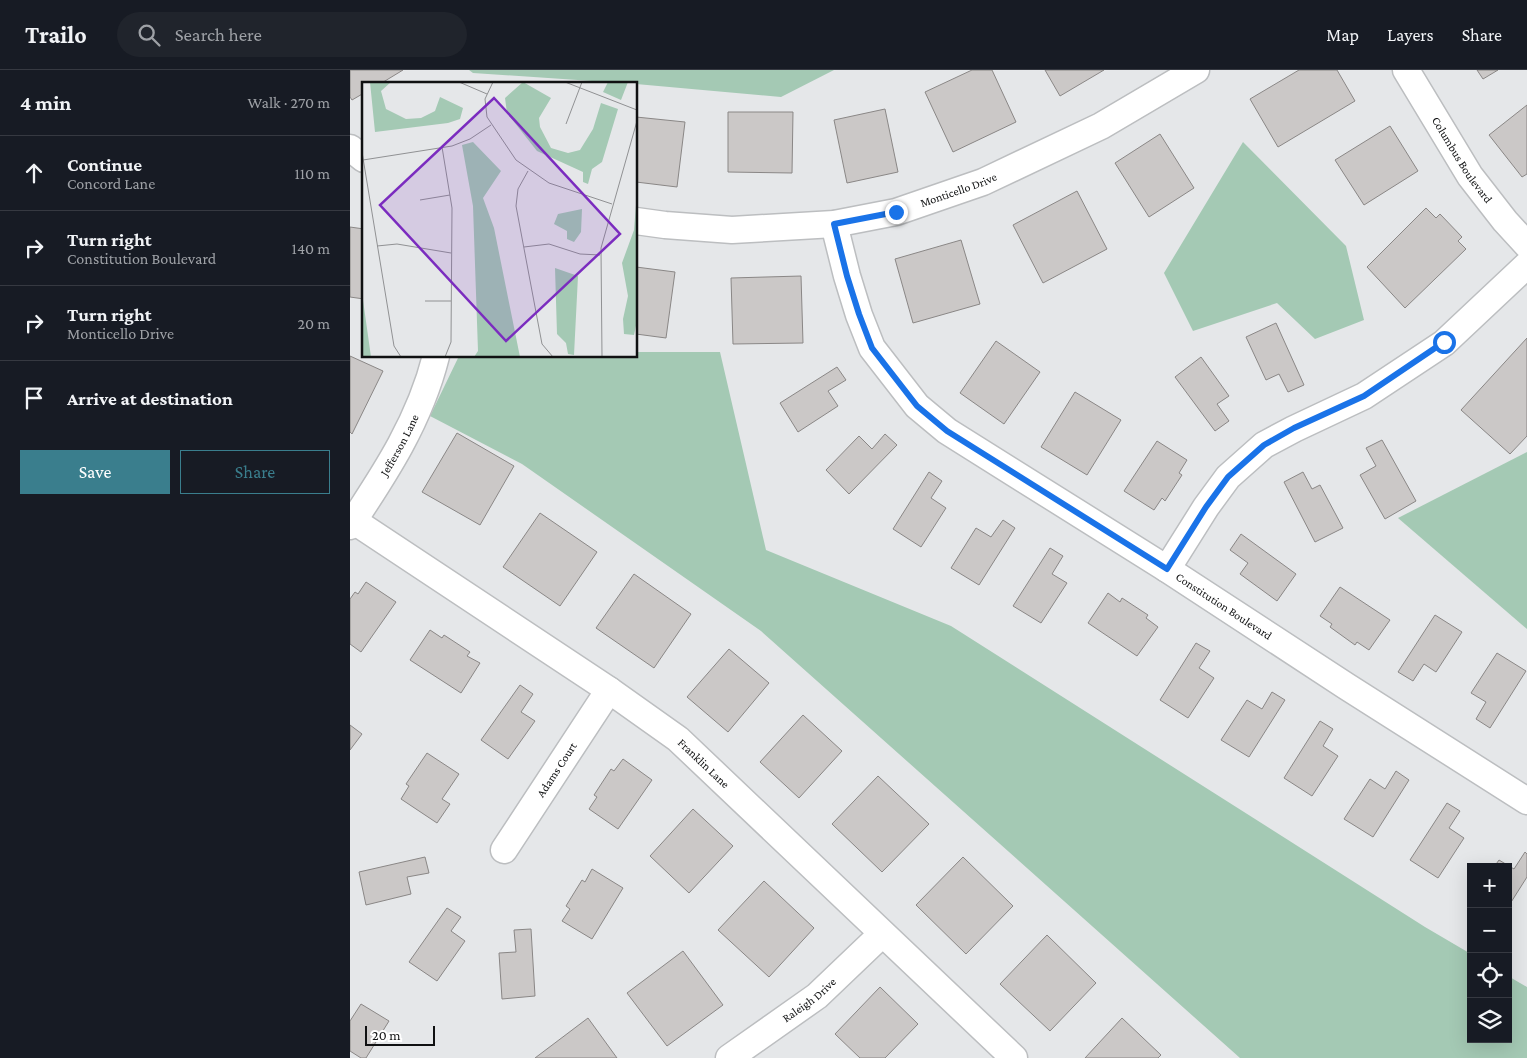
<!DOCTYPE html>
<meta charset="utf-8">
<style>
:root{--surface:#171b24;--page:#20242c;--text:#f1f3f6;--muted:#9ea1a6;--line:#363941;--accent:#3a7e8d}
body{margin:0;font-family:"Crimson Pro",serif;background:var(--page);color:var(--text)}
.controls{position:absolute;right:15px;bottom:15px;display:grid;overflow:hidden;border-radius:0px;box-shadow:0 5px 20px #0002}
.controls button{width:45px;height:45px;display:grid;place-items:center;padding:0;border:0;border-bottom:1px solid var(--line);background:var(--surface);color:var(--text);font:25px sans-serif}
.scale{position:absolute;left:15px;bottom:12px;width:70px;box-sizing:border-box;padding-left:5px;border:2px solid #101112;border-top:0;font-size:14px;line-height:18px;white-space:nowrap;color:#101112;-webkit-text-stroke:4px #fff;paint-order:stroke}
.stop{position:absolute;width:15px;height:15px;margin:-11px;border:4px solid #1a73e8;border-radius:50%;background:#fff}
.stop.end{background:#1a73e8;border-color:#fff;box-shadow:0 1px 5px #0008}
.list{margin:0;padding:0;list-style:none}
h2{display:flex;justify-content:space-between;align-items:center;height:65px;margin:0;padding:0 20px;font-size:21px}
h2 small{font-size:16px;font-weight:400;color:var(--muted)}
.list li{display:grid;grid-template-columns:32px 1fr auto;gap:15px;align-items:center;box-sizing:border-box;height:75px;padding:0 20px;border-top:1px solid var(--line)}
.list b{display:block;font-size:19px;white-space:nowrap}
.list p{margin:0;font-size:16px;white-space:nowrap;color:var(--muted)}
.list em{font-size:16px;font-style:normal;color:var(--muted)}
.actions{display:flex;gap:10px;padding:15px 20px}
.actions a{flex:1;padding:11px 0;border:1px solid var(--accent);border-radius:0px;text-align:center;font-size:18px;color:var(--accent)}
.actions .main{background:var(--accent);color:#fff}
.icon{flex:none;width:28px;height:28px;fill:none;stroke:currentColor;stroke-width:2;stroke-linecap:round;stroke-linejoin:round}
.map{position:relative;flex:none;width:1177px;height:988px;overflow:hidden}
header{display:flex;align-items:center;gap:30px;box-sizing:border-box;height:70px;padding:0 25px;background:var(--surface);border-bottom:1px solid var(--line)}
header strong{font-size:24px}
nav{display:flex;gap:28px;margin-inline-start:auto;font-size:18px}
.search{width:350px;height:45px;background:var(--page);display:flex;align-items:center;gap:12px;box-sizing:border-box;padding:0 18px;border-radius:28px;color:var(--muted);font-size:19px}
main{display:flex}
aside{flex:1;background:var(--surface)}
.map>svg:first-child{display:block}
</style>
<header>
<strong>Trailo</strong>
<div class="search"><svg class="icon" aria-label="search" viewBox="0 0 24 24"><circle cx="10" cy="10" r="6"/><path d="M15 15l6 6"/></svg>Search here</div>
<nav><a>Map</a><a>Layers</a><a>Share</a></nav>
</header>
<main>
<aside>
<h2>4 min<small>Walk · 270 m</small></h2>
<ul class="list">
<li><svg class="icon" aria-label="ahead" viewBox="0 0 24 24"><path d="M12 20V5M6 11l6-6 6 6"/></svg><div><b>Continue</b><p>Concord Lane</p></div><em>110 m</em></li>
<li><svg class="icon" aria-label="right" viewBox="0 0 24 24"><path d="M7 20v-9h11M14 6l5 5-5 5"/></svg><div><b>Turn right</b><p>Constitution Boulevard</p></div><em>140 m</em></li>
<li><svg class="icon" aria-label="right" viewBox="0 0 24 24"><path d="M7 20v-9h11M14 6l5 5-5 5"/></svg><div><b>Turn right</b><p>Monticello Drive</p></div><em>20 m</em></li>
<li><svg class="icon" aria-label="arrive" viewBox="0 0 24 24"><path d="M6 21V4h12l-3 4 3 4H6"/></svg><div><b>Arrive at destination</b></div></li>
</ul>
<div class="actions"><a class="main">Save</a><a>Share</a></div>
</aside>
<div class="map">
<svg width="1177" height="988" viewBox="0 0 1177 988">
<rect width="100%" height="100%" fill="#e5e7e9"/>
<g fill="#a4c9b4">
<polygon points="119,0 484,0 431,27 286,14 123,3"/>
<polygon points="893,72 996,176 1014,250 965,269 927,233 843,261 814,203"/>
<polygon points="286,282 370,282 416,480 601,556 1075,857 1121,884 1121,969 1158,969 1158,906 1177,917 1177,988 890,988 411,561 172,394 80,346 109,286 286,286"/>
<polygon points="1177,382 1177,559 1048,448"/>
</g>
<g fill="#cbc8c7" stroke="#8a8786">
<polygon points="0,0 53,0 30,14 14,14 14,23 2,30 0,27"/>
<polygon points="622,0 642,0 666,52 603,82 575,22"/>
<polygon points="695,0 754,0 710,26"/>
<polygon points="949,0 987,0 1005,31 928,77 900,29"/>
<polygon points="1127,0 1148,0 1133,9"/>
<polygon points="1177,35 1177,104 1172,107 1139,65"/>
<polygon points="535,39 548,102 497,113 484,50"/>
<polygon points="378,42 443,42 442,103 378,102"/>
<polygon points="286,47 335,52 327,117 286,112"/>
<polygon points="1040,56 1068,101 1014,135 985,90"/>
<polygon points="810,64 844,118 799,147 765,93"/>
<polygon points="727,121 757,179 693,213 663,155"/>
<polygon points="1076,138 1086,148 1090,144 1112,167 1108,171 1116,179 1055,238 1017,197"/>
<polygon points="0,157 14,159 14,229 0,227"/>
<polygon points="611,170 630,234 563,253 545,189"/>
<polygon points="286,197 325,202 316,268 286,264"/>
<polygon points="451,206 453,273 383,274 381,208"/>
<polygon points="926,253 954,315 938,322 929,304 916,310 896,267"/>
<polygon points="1177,268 1177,366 1160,384 1111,340"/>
<polygon points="646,271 690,302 654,354 610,323"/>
<polygon points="0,286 33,301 2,364 0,362"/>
<polygon points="851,287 879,326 867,334 879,351 865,361 825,307"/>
<polygon points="487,297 496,310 478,321 488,336 448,362 430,333"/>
<polygon points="725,322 771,350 737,405 691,377"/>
<polygon points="107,363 164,396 130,455 72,422"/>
<polygon points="535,364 547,375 499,424 476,400 509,366 522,379"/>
<polygon points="1032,370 1066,431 1035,449 1010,405 1026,396 1016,378"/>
<polygon points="807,371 837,390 829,403 832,405 815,431 812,428 804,440 774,421"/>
<polygon points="579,402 592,411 581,428 596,438 571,477 543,459"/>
<polygon points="953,402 962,419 970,415 993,458 965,472 934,412"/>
<polygon points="190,443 247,482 210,536 153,497"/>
<polygon points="653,450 665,458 629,515 601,498 626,458 641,467"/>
<polygon points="891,464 946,504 927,531 890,504 898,493 880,480"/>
<polygon points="700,478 713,486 702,504 717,513 691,553 663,536"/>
<polygon points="284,504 341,544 304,598 246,558"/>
<polygon points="16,512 46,532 11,582 0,574 0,529 5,522 8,524"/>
<polygon points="990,517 1040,550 1019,580 1007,572 1005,575 980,557 982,554 970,546"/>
<polygon points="758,523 770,532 772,528 798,545 796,548 808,557 787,586 738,553"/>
<polygon points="1085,545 1112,562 1086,602 1074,594 1063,611 1048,602"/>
<polygon points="80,560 92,568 94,565 120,582 117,586 130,593 111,623 60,590"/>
<polygon points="846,573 860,581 849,598 864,608 838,648 810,630"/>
<polygon points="379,579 419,613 378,662 337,627"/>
<polygon points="1147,583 1176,601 1140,658 1126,649 1136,632 1121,623"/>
<polygon points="170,615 183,624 171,642 185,651 158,689 131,670"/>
<polygon points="922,622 935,630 899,687 871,670 897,630 912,639"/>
<polygon points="453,645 492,681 449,728 410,692"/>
<polygon points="970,651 983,659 973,676 988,686 962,726 934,708"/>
<polygon points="0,655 12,664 0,680"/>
<polygon points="77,683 109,704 92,729 100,734 87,753 51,729 59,716 56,714"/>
<polygon points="273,689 302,710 268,759 239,739 247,727 244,725 261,699 264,701"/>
<polygon points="1046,701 1059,710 1023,767 994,749 1020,709 1035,719"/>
<polygon points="528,706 579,754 532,802 482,754"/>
<polygon points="1097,733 1110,741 1099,758 1114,768 1088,808 1060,790"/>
<polygon points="343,739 383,776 339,823 300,786"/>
<polygon points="1175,782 1177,784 1177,807 1158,837 1158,797 1144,797 1149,790 1164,799"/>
<polygon points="75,787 79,803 57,807 61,824 16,835 9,802"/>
<polygon points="613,787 663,836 616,884 566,835"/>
<polygon points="242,799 273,818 242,869 212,851 220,839 216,836 232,810 235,812"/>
<polygon points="414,811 464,858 419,907 368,860"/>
<polygon points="97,838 111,847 101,861 115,871 87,911 59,892"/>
<polygon points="181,859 185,926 152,929 149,883 166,882 164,860"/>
<polygon points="697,865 746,913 700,961 650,914"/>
<polygon points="333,881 373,935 317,976 277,923"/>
<polygon points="530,917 568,954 535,988 510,988 485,964"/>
<polygon points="11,934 39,951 16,988 11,988 0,981 0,951"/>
<polygon points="238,948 267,988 185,988"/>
<polygon points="772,948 811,985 808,988 735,988"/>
</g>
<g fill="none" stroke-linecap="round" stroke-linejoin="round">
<g stroke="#bcbec0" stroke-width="29">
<g id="street">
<path id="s1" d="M 1056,0 L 1120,106 L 1155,151 L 1177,175"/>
<polyline points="0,78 14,89"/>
<path id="s2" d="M 286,151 L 315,155 L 382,160 L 484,154 L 546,142 L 633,112 L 751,56 L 846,0"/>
<path id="s3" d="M 484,154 L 497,206 L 509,245 L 522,278 L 567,336 L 597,361 L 817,499 L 996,616 L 1177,731"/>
<path id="s4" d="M 4,451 L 259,620 L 328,669 L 664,988"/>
<path id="s5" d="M 0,456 C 36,402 70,350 86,286"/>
<polyline points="817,499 856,437 878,407 914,375 944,359 1014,326 1094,273 1177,195"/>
<path id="s6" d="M 154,780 L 259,620"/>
<path id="s7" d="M 379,988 L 467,926 L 532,864"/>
</g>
</g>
<use href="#street" stroke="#fff" stroke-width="26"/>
</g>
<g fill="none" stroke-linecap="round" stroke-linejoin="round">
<polyline stroke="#1a73e8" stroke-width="6" points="546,142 484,154 497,206 509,244 522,278 567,336 597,361 817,499 856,437 878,407 914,375 944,358 1014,326 1094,272"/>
</g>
<g text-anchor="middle" stroke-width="5" stroke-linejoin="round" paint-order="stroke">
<g font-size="12" fill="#101112" stroke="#fff">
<text dy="4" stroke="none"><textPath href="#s1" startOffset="106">Columbus Boulevard</textPath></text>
<text dy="4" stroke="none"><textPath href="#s2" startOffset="328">Monticello Drive</textPath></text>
<text dy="4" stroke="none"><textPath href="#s5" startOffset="95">Jefferson Lane</textPath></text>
<text dy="4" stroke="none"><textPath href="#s3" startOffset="570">Constitution Boulevard</textPath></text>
<text dy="4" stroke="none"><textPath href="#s4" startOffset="426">Franklin Lane</textPath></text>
<text dy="4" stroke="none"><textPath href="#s6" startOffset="96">Adams Court</textPath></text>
<text dy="4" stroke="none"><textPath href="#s7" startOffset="99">Raleigh Drive</textPath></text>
</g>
</g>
<g transform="translate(12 12)">
<rect width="275" height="275" fill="#e5e7e9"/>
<path d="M 8,0 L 29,0 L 19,9 L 24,27 L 44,37 L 59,36 L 73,29 L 78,15 L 101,26 L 98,37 L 86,41 L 13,50 ZM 161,0 L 189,16 L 177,36 L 178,45 L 189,66 L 206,71 L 218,68 L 231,47 L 239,21 L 256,27 L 240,80 L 230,87 L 226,102 L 221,100 L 221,90 L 175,69 L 145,31 L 143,16 ZM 246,0 L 266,0 L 259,18 L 241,10 ZM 111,60 L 139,89 L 121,116 L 132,146 L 158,275 L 112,275 L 116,269 L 111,124 L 100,63 ZM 274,123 L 275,239 L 272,253 L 262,252 L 261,237 L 266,214 L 260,181 L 272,148 ZM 220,127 L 219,150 L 212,160 L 205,157 L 205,149 L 192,142 L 196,132 ZM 193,186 L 216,194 L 212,273 L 206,272 L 204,261 L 195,252 ZM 0,211 L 9,275 L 0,275 Z" fill="#a4c9b4"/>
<path fill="none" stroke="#909193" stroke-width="1" d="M 97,0 L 125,12M 131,0 L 123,17 L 125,35 L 154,78 L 187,101 L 250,122M 203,0 L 275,28M 204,42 L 220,0M 80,65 L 90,126 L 89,260 L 83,275M 0,70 L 32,264 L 39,275M 1,78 L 90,64 L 108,57 L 129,43M 166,89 L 156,107 L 154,124 L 180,262 L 191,275M 58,118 L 88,113M 15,164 L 35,162 L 89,171M 162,165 L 187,162 L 218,172 L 238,173M 63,219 L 89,219M 240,275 L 239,166 L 275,39"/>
<path fill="#7b2cbf" fill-opacity="0.15" stroke="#7b2cbf" stroke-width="2.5" d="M 132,16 L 258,152 L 144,259 L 18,123 Z"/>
<rect width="275" height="275" fill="none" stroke="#101112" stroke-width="2.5"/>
</g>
</svg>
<div class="controls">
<button>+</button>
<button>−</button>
<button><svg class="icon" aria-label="locate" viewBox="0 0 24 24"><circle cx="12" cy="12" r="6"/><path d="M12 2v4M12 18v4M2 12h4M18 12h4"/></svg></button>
<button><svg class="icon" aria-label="layers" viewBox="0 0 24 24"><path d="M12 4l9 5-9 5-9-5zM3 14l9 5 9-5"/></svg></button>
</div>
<div class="scale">20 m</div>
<div class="stop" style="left:1094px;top:272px"></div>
<div class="stop end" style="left:546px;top:142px"></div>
</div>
</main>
